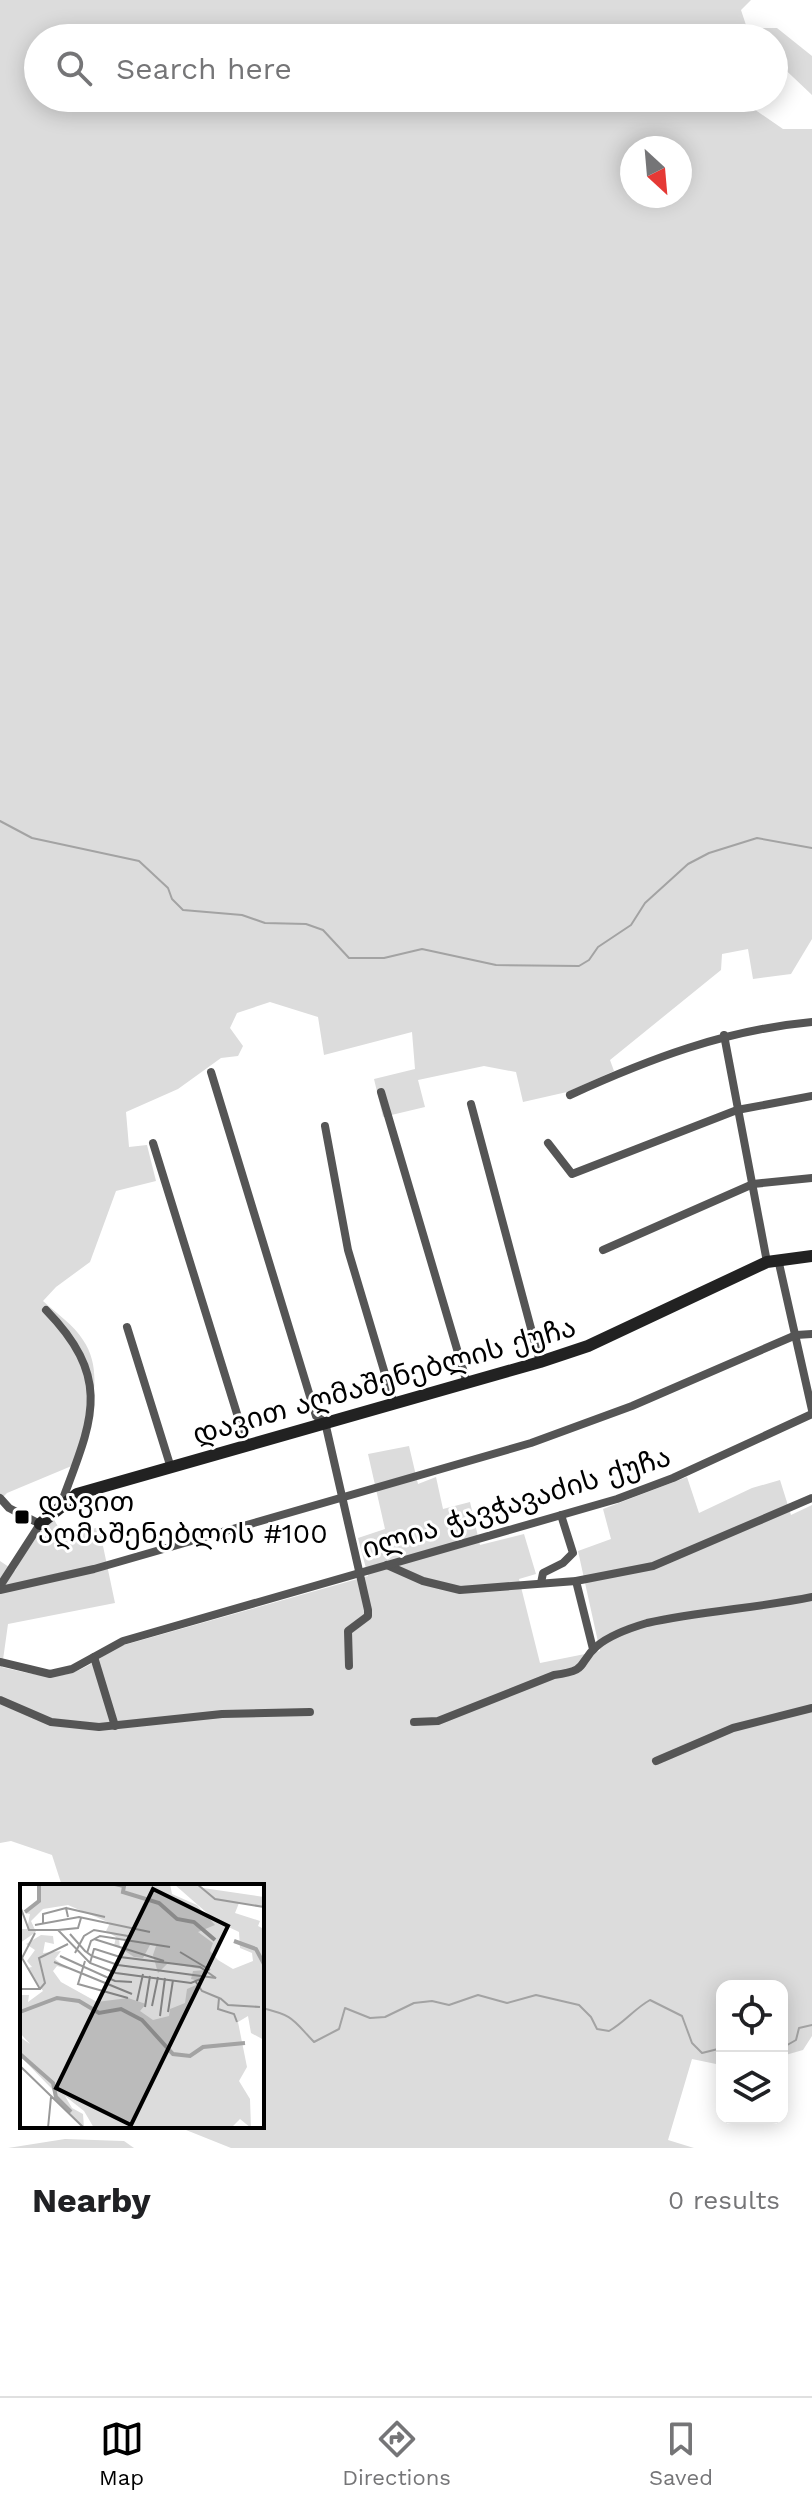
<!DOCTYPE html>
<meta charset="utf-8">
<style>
:root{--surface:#fff;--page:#f2f2f2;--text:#202124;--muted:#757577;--line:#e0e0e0;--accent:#000}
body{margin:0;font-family:"Work Sans","Noto Sans Georgian",sans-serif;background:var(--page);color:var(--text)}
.controls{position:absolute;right:24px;bottom:24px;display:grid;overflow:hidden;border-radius:16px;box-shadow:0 4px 20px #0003}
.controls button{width:72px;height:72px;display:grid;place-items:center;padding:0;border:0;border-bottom:2px solid var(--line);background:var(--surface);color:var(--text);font:40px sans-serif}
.compass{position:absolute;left:620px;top:136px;width:72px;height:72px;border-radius:50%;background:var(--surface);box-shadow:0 4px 20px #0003;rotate:154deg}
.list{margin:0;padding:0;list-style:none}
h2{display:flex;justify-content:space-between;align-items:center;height:104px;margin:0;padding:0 32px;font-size:34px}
h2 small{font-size:26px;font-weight:400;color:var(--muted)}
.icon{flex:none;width:44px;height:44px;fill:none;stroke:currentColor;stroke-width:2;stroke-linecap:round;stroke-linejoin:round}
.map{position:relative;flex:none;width:812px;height:2148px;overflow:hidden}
.search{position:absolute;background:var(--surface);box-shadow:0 4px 20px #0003;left:24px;right:24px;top:24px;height:88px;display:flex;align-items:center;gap:20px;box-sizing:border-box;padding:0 28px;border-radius:44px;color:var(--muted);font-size:30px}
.sheet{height:248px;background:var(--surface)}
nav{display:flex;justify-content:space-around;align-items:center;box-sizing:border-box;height:112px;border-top:2px solid var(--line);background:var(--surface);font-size:22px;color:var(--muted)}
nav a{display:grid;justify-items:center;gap:4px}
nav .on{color:var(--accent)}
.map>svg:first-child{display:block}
</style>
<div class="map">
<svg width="812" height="2148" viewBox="0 0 812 2148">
<rect width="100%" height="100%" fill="#fff"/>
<g fill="#dcdcdc" fill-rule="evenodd">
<path d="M 0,0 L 751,0 L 741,10 L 747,28 L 777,28 L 812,56 L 812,95 L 774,59 L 774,38 L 38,38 L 38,98 L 738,98 L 783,129 L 812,129 L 812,939 L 791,974 L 753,979 L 748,949 L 722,954 L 721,970 L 610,1060 L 614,1071 L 567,1092 L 523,1102 L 516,1072 L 484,1066 L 418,1080 L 425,1107 L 383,1117 L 374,1079 L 415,1069 L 412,1032 L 324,1055 L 318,1017 L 270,1002 L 237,1013 L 230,1028 L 243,1046 L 238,1056 L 221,1058 L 178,1089 L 126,1112 L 129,1147 L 147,1145 L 156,1181 L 116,1191 L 90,1262 L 56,1287 L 43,1301 C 56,1313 74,1325 83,1340 C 108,1376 86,1428 74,1465 L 7,1493 L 0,1500 ZM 632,148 L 680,148 L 680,196 L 632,196 Z"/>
<path d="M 409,1446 L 418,1484 L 436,1477 L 443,1509 L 470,1502 L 480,1545 L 524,1534 L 536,1574 L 519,1579 L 540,1663 L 600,1651 L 578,1551 L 611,1539 L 603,1509 L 687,1477 L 699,1513 L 752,1488 L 780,1480 L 791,1515 L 812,1505 L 812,2036 L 803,2050 L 782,2056 L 782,1986 L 722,1986 L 722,2061 L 716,2064 L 692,2059 L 668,2140 L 694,2148 L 231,2148 L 176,2126 L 262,2126 L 262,1886 L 62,1886 L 52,1855 L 11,1841 L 0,1843 L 0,1561 L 15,1571 L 40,1526 L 52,1516 L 64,1537 L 99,1527 L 115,1603 L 8,1624 L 2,1667 C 59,1681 68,1681 117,1647 L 368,1576 L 358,1538 L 385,1529 L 368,1454 Z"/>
<polygon points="65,2139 124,2141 134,2148 8,2148"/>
</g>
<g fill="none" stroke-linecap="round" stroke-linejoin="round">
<g stroke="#a3a3a3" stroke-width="2">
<polyline points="0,821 32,838 139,861 168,888 172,899 183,910 242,915 265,923 306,924 323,930 349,958 384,958 422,949 496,965 579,966 589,960 598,947 631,925 645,903 688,864 709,853 757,838 812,848"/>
<path d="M 262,2008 C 295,2016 292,2019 314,2042 L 339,2029 L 345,2008 L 370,2018 L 385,2017 L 414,2003 L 432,2001 L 449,2005 L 478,1995 L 507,2003 L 536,1995 L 579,2005 L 591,2017 L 597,2029 L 609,2031 C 625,2022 634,2009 650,2000 L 682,2016 L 692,2043 L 702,2053 L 722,2048"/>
<polyline points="782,2048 796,2040 799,2028 812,2025"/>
</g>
<g stroke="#555" stroke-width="8">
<polyline points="724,1035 767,1262"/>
<polyline points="211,1072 316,1416 325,1422 368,1610 368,1616 348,1631 349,1666"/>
<polyline points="381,1092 467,1383"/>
<path d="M 570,1095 C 649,1059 725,1030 812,1022"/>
<polyline points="471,1104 540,1362"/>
<polyline points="325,1126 348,1250 394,1404"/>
<polyline points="153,1143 247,1446"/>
<polyline points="548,1143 572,1174 737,1110 812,1096"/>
<polyline points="603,1250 753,1184 812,1178"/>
<polyline points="778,1259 812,1410"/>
<path d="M 46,1310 C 115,1381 91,1422 61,1504"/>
<polyline points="127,1327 171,1468"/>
<polyline points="0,1498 9,1508 40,1524 0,1586"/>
<polyline points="387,1565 423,1581 460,1590 576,1581 653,1566 812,1498"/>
<polyline points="576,1581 593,1649"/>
<polyline points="541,1583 543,1573 563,1563 573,1553 561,1515"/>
<polyline points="0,1590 94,1569 531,1443 632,1406 796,1335 812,1334"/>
<polyline points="94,1657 115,1726"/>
<polyline points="0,1662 50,1674 72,1669 123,1641 617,1499 673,1478 812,1414"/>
<polyline points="0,1700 51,1722 99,1727 222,1714 310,1712"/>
<path d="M 414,1722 L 438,1721 L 554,1675 C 591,1670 576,1664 597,1646 C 610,1635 630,1628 647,1623 C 701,1611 758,1608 812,1597"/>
<polyline points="656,1761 733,1728 812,1708"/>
</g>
<polyline stroke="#222" stroke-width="12" points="40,1524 77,1494 540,1362 588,1346 767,1262 812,1256"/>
</g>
<rect fill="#000" stroke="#fff" stroke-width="3" x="14" y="1509" width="16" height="16" rx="4"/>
<g text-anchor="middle" stroke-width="6" stroke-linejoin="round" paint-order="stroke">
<g font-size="28" fill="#000" stroke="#fff">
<text transform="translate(384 1380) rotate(-16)" y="10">დავით აღმაშენებლის ქუჩა</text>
<text transform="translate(516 1502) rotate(-17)" y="10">ილია ჭავჭავაძის ქუჩა</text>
</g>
<g font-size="28" fill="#000" stroke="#fff" text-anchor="start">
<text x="38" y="1511">დავით<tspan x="38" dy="32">აღმაშენებლის #100</tspan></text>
</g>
</g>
<g transform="translate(20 1884)">
<rect width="244" height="244" fill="#fff"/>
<path d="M 20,0 L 150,0 L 152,10 L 177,21 L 195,41 L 178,48 L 193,59 L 190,67 L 198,76 L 213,85 L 233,77 L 232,69 L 220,64 L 219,48 L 196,37 L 154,0 L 176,0 L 194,15 L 183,4 L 244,13 L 244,23 L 219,19 L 215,29 L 240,37 L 238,42 L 244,45 L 244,156 L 231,149 L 228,132 L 218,138 L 227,183 L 219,197 L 230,215 L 231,244 L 220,235 L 211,244 L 74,244 L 64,227 L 45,212 L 52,224 L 63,230 L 64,244 L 34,214 L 33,206 L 0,172 L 0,153 L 10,160 L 0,149 L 0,111 L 9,111 L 8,118 L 23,107 L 7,84 L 12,83 L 7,77 L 15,66 L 6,60 L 21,51 L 33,52 L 34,60 L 25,58 L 23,69 L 41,67 L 35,75 L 48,85 L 37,82 L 33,87 L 41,98 L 77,118 L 108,114 L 126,120 L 120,127 L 133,136 L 149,132 L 150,125 L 165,119 L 167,105 L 183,98 L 171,95 L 173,87 L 186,86 L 148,79 L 138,89 L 133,71 L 136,62 L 130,61 L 123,74 L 114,73 L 102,65 L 105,55 L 99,54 L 100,64 L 94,62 L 96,53 L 86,47 L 90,39 L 48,21 L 23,25 L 11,37 L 16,48 L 0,59 L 0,45 L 7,45 L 10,30 L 4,29 L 21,16 Z" fill="#dcdcdc"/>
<path fill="none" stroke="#a3a3a3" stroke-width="4" d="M 95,0 L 104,2 L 103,8 L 139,19 L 157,35 L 174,38 L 195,56M 5,28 L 19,17 L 19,1M 214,57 L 236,65 L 244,80M 0,128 L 37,114 L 59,117 L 79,129 L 101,125 L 122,136 L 153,170 L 170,172 L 183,163 L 225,159M 0,170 L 33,199 L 36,213 L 51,228"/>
<path fill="none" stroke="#999" stroke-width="2" d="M 177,0 L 195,15 L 244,23M 0,22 L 9,46 L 38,46 L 70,79 L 96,89 L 171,99 L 183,94M 46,24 L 85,33M 23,40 L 23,30 L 46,24 L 48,33M 15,41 L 59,33 L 130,48M 38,46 L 58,44 L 61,34M 15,49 L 2,74 L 20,105M 50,50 L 65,67 L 72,72 L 98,81 L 196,94 L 180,83 L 100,73 L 75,65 L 74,65 L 70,79M 74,55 L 144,77M 160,68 L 190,86M 55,69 L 64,52 L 74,46 L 108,52M 67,69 L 71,57 L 80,52 L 150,63M 40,72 L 95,97 L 112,98M 65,77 L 58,100 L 108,114M 34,78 L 112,110M 176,98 L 182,107 L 199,114 L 198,125 L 214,130 L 217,138M 0,105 L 20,105 L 25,99 L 19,74 L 48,60M 200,114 L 208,121 L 240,123M 117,117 L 123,90M 132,122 L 138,93M 125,123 L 130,92M 148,128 L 153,96M 140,132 L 145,94M 0,182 L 64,244M 28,244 L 31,213"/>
<path fill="#000" fill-opacity="0.15" stroke="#000" stroke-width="4" d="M 133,5 L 208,42 L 111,241 L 36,204 Z"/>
<rect width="244" height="244" fill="none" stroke="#000" stroke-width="4"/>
</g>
</svg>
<div class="controls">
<button><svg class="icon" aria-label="locate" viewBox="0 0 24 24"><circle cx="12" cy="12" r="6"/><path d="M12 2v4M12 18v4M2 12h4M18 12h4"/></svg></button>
<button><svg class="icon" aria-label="layers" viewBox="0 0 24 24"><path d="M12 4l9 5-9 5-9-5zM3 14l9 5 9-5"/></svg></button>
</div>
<svg class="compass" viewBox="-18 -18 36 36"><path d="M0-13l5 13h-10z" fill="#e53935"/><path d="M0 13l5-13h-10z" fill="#757577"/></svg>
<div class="search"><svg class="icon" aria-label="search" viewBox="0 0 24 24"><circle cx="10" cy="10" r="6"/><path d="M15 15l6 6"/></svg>Search here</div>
</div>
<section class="sheet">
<h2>Nearby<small>0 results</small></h2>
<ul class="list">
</ul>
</section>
<nav>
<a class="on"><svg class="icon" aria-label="map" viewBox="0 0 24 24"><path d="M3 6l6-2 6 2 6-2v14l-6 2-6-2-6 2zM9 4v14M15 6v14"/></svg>Map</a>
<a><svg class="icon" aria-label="directions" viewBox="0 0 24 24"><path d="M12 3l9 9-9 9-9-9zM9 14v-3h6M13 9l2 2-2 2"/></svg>Directions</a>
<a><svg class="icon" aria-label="saved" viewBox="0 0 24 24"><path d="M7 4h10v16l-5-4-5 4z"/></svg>Saved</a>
</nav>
